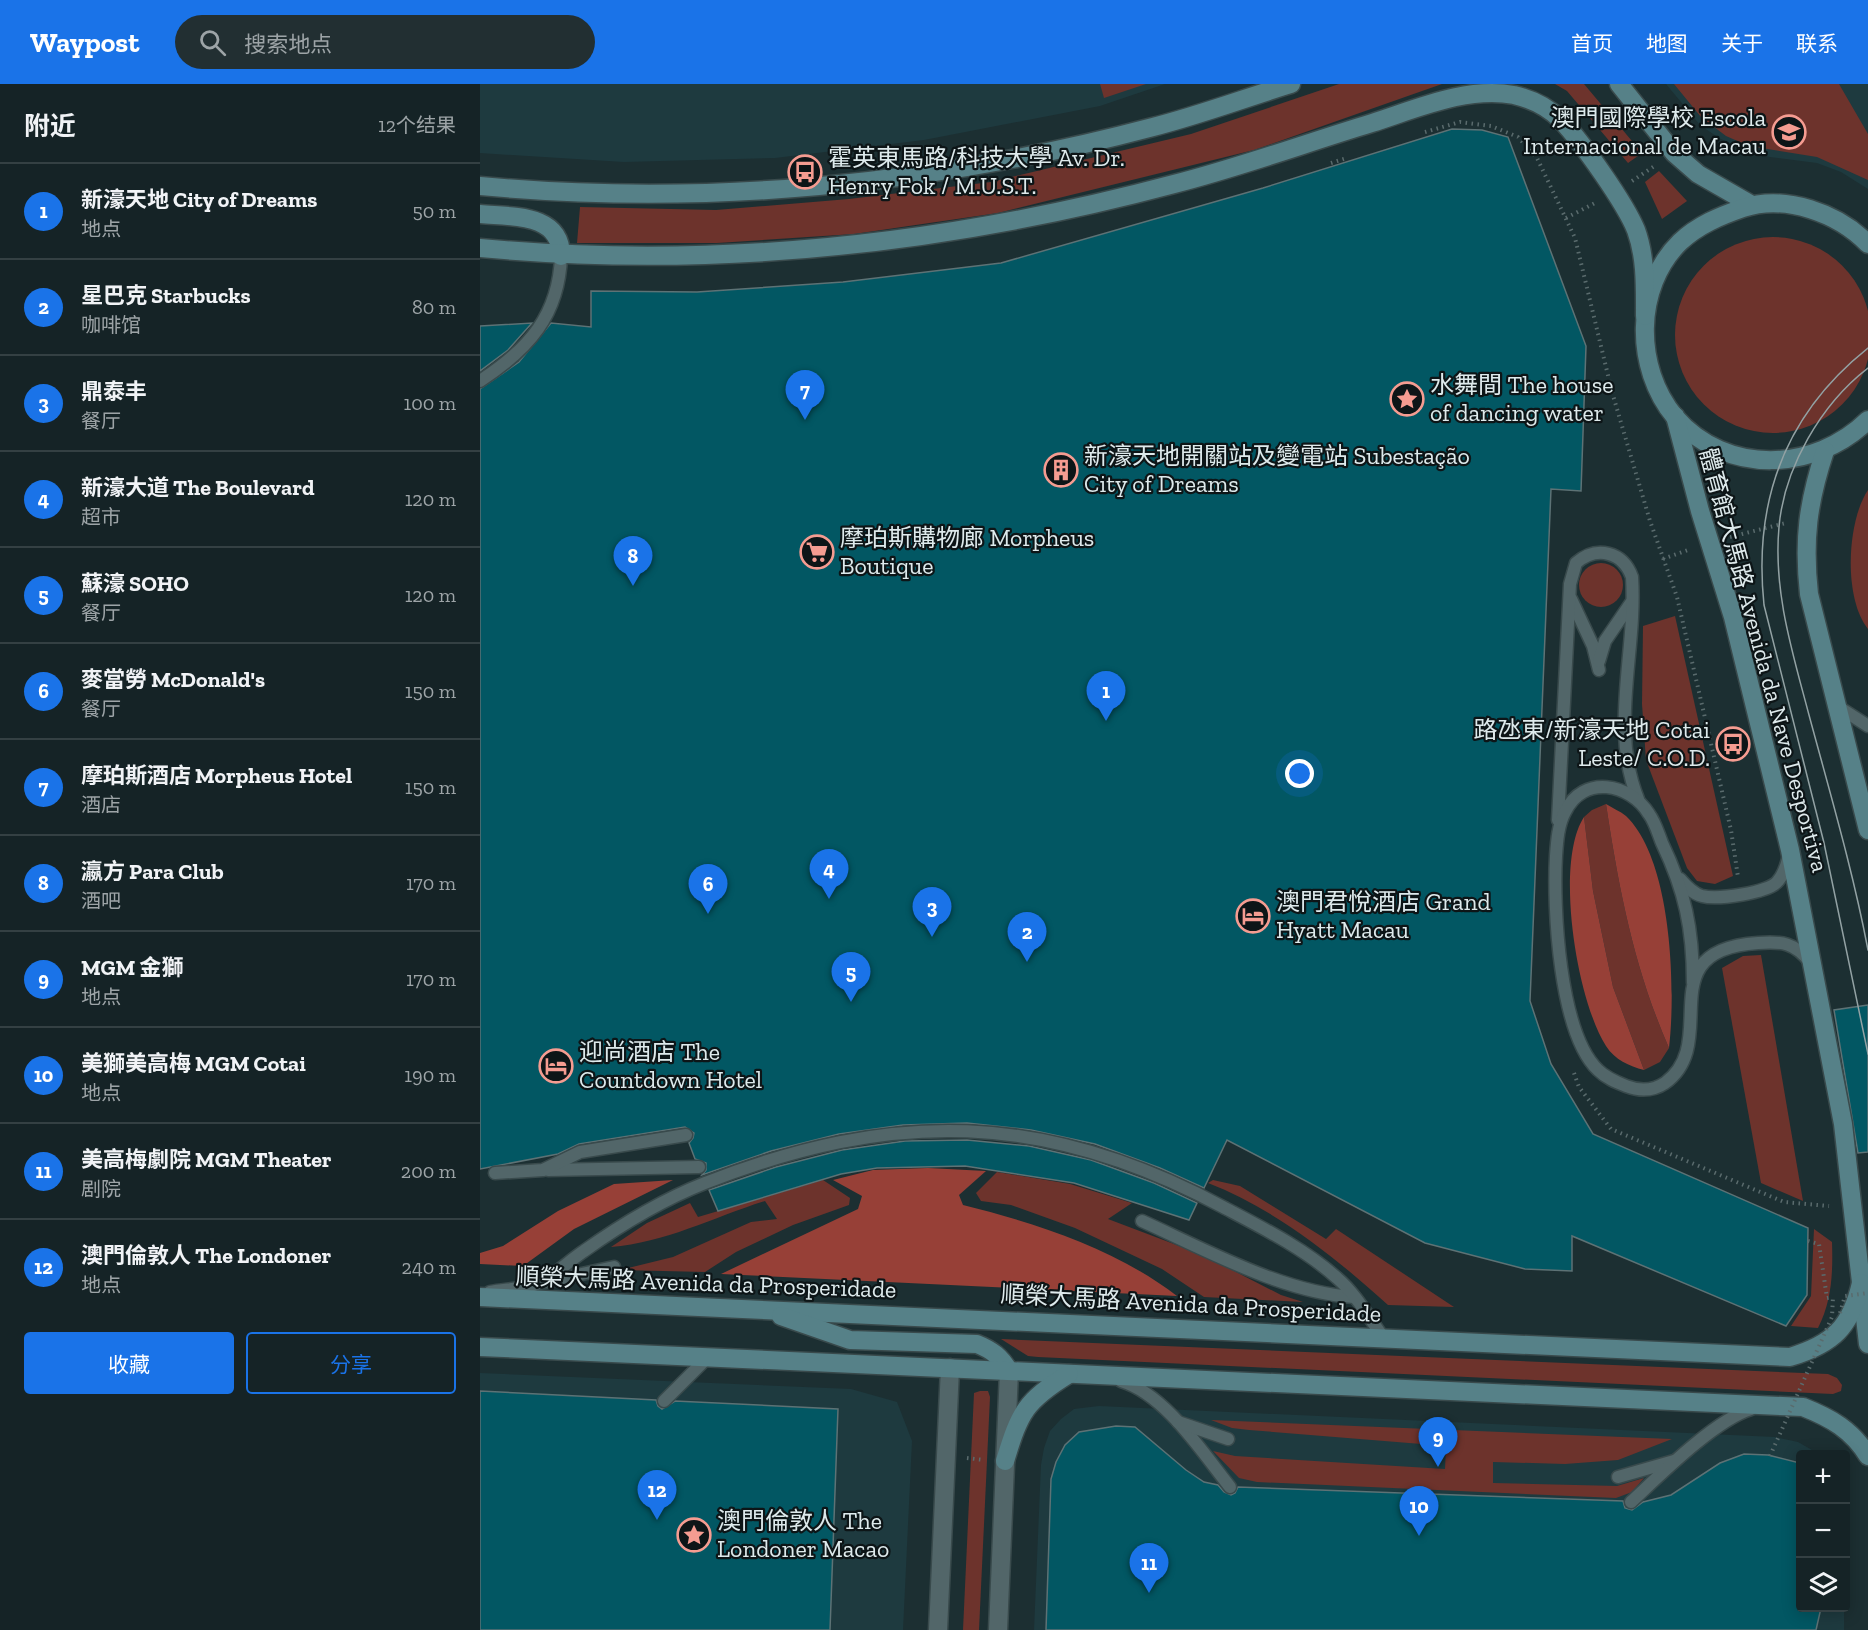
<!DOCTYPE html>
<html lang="zh">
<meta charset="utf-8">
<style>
:root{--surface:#152326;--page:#222f32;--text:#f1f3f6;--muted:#9da4a7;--line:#344043;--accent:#1a73e8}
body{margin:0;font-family:"Zilla Slab","Noto Sans SC",serif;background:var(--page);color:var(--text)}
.controls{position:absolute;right:18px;bottom:18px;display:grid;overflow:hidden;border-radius:6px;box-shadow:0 3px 15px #0003}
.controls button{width:54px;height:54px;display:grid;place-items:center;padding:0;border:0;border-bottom:2px solid var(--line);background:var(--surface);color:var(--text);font:30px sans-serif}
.you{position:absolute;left:820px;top:690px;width:21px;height:21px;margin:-15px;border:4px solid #fff;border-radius:50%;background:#1a73e8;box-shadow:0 0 0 9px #1a73e833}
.badge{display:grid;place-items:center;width:39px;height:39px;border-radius:50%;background:var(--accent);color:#fff;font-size:20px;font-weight:700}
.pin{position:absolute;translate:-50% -50px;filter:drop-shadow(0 2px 3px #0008)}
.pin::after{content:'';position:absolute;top:32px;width:21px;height:18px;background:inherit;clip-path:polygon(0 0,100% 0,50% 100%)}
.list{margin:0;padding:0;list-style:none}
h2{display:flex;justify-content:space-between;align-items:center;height:78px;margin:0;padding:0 24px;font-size:26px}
h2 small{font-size:20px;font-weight:400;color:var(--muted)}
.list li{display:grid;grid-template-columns:39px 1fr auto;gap:18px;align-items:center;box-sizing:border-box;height:96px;padding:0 24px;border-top:2px solid var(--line)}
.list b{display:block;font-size:22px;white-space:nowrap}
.list p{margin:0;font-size:20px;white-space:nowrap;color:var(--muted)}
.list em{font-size:20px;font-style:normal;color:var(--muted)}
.actions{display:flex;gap:12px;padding:18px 24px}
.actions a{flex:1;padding:14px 0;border:2px solid var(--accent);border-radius:6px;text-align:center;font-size:21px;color:var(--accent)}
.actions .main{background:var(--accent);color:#fff}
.icon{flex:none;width:33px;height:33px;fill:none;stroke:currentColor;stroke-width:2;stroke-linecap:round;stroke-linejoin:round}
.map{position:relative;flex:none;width:1388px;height:1546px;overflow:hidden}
header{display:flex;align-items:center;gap:36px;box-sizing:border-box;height:84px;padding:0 30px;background:var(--accent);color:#fff}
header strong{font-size:28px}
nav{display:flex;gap:33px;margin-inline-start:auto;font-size:21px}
.search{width:420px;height:54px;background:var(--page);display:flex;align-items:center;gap:15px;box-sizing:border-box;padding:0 21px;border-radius:33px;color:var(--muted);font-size:22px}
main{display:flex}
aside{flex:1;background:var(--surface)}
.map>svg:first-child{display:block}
</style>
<header>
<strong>Waypost</strong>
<div class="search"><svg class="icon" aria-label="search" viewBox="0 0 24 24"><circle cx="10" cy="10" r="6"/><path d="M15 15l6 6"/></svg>搜索地点</div>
<nav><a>首页</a><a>地图</a><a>关于</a><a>联系</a></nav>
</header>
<main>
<aside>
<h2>附近<small>12个结果</small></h2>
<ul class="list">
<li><span class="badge">1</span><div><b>新濠天地 City of Dreams</b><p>地点</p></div><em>50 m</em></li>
<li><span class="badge">2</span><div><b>星巴克 Starbucks</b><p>咖啡馆</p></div><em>80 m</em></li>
<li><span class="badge">3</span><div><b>鼎泰丰</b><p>餐厅</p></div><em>100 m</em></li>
<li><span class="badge">4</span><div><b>新濠大道 The Boulevard</b><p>超市</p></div><em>120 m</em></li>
<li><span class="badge">5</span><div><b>蘇濠 SOHO</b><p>餐厅</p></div><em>120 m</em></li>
<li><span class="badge">6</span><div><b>麥當勞 McDonald's</b><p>餐厅</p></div><em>150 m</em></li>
<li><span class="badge">7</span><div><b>摩珀斯酒店 Morpheus Hotel</b><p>酒店</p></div><em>150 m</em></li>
<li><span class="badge">8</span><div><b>瀛方 Para Club</b><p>酒吧</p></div><em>170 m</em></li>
<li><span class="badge">9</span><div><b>MGM 金獅</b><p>地点</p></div><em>170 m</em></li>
<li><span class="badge">10</span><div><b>美獅美高梅 MGM Cotai</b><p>地点</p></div><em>190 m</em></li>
<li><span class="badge">11</span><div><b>美高梅劇院 MGM Theater</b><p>剧院</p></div><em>200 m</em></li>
<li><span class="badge">12</span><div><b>澳門倫敦人 The Londoner</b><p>地点</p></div><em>240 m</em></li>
</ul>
<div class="actions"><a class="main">收藏</a><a>分享</a></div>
</aside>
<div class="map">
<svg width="1388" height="1546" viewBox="0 0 1388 1546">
<rect width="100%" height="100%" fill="#1c2f32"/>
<g fill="#1e3a3f">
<polygon points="0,0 685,0 620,22 444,56 295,74 144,78 0,69"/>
<polygon points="1186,0 1388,0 1388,105 1361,88 1337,79 1290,73 1263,66 1239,54 1220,41"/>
<polygon points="0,1289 371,1305 417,1318 432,1357 423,1546 0,1546"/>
<polygon points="619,1322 1295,1353 1318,1358 1339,1370 1320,1370 1320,1524 1364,1524 1364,1546 554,1546 561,1381 564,1364 570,1347 581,1335 594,1325"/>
</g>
<g fill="#6d332c">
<polygon points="620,0 666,0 624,14"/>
<polygon points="859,0 962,0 774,66 518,129 374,150 237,159 97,159 100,123 236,126 369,115 511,98 711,50"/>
<polygon points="1075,0 1104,0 1162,69 1148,79 1087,7"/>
<polygon points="1194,0 1359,0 1388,50 1388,96 1337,73 1269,62 1246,52 1221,33"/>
<polygon points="1179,87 1207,117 1182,135 1165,98"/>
<circle cx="1293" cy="251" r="98"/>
<path d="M 1388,406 L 1388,545 C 1363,514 1367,437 1388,406 Z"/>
<circle cx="1121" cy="501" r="22"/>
<polygon points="1195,532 1253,792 1235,800 1217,797 1207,784 1166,676 1162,620 1163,542"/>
<path d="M 1126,720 C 1139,806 1154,884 1189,964 L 1180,978 L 1164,986 L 1133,903 L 1113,807 L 1104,733 L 1112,726 Z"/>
<polygon points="1281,871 1323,1117 1281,1099 1242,884 1263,872"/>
<polygon points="517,1088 590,1100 652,1119 628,1135 723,1171 801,1211 823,1218 724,1213 682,1185 595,1144 531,1121 501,1117 496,1109"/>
<path d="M 343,1096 L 370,1114 L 369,1121 L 313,1141 L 256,1168 L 225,1188 L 140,1186 L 193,1173 L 271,1138 L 297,1135 L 285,1117 C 234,1133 185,1159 131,1163 L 167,1139 L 210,1119 L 218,1133 Z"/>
<path d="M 733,1096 L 760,1102 L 846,1155 L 856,1145 L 974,1223 L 908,1221 C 855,1173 795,1125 728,1099 Z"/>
<path d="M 1334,1145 L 1352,1158 C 1353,1188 1352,1217 1338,1244 L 1311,1242 L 1331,1212 Z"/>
<polygon points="521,1255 1348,1290 1357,1294 1362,1301 1361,1307 1353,1310 558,1273 548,1272"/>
<polygon points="500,1307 508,1307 510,1313 499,1546 483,1546 494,1309"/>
<polygon points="731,1336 1192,1355 1138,1376 1085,1380 1013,1378 1013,1399 1137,1402 1164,1394 1152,1408 1136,1414 777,1398 759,1394 733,1367 755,1372 965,1385 966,1362 769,1346 752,1344"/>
</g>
<g fill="#974037">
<path d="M 1126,720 C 1132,724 1140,727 1146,732 C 1192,776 1196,904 1189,964 C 1154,884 1139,806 1126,720 Z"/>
<path d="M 1104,733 L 1113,807 L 1133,903 L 1164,986 C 1149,982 1135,976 1126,962 C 1097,917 1074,779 1104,733 Z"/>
<path d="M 448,1084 L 506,1087 L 479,1111 L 483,1121 C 556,1139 636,1165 697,1212 L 241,1190 L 378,1125 L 382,1112 L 353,1096 L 393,1086 Z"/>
<polygon points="193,1096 94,1145 43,1182 0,1180 0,1169 23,1162 78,1127 134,1100"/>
</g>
<g fill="#025763" stroke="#5d7275" stroke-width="1.5">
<polygon points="972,45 1002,46 1028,53 1106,262 1101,407 1071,405 1050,917 1071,980 1113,1050 1328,1144 1327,1211 1306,1242 1092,1152 1092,1187 1045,1185 945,1159 747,1056 724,1104 680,1084 615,1060 551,1046 487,1039 423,1041 359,1050 291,1067 222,1091 226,1086 226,1079 215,1075 209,1059 213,1054 214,1049 205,1043 99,1060 78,1070 0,1085 0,305 39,278 71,239 111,243 111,207 217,208 363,198 521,179 783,104"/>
<polygon points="52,239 28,266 0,287 0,242"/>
<polygon points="1388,921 1388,1068 1378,1069 1354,926"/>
<polygon points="487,1056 549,1062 611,1076 674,1099 717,1119 709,1136 594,1099 485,1082 397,1084 361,1090 238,1127 229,1106 296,1083 362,1066 425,1057"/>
<polygon points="0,1307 176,1316 178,1322 182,1325 195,1317 358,1325 350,1546 0,1546"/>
<polygon points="636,1342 655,1343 706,1386 724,1398 738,1401 744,1408 751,1411 755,1409 758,1403 1143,1417 1145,1424 1152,1426 1163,1418 1191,1411 1240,1379 1264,1370 1288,1371 1320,1379 1320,1524 1341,1524 1336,1546 566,1546 571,1395 576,1378 585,1361 599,1348"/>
</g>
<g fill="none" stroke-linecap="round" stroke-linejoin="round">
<g stroke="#394a4c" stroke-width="15">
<g id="lane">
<path d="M 0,297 C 49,265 79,231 81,172"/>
<polyline points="1091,515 1113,562 1119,586"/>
<polyline points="1119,577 1125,557 1151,519"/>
<polyline points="1357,622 1388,642"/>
<path d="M 1078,736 L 1090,500 L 1096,479 C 1117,461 1143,468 1152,493 C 1157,568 1129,643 1158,715"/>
<path d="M 1200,795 C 1206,802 1213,810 1222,812 C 1237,816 1289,809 1298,797 C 1304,790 1307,780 1309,771"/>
<path d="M 1213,899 C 1213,845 1205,807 1182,759 C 1178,749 1175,738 1169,730 C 1150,699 1103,690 1085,728 C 1078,741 1077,757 1076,772 C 1073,823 1079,949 1118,986 C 1126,994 1136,998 1146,1002 C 1159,1007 1173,1007 1185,999 C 1243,957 1166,866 1278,859 C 1302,857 1315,859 1330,878"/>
<polyline points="68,1086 219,1083"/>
<polyline points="15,1089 63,1086 100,1068 206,1051"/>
<path d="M 662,1137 C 726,1166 804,1209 874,1213"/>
<polyline points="65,1198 134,1183"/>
<path d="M 10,1208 C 25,1205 46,1205 59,1199 C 75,1191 89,1177 104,1167 C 142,1140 182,1116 225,1099 C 413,1025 564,1027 743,1123 C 781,1143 825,1165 857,1194 C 876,1210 889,1234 903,1253"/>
<path d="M 641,1297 C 685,1310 722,1368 750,1403"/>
<polyline points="184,1317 228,1273"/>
<polyline points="698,1338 748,1355"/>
<polyline points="1138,1393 1194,1377"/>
<path d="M 1151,1418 C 1180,1391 1235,1336 1271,1325"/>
</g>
</g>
<g stroke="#394a4c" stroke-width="21">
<g id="street">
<polyline points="458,1546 470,1284"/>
<polyline points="518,1546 529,1287"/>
</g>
</g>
<g stroke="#394a4c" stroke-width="21">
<g id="secondary">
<polyline points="1139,0 1194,69 1218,90 1272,121"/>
<path d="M 0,102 C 225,123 454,101 673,43 C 720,31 765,14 811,0"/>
<path d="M 0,130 C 32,133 81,129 81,172"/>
<path d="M 1388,160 C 1358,129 1305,110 1263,124 C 1240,132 1218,141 1200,158 C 1154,203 1154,284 1195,333 C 1246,392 1335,388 1388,336"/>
<path d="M 0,164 C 236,186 465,161 694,100 C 761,83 826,59 892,39 C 936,25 987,2 1034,11 C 1051,15 1069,24 1081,36 C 1102,58 1145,119 1156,146 C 1166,173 1165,204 1165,232"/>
<polyline points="1195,332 1220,427 1253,533 1310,766 1363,1040 1388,1260"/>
<path d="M 1345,367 C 1328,418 1323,456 1329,510 L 1388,746"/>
<path d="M 0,1213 L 1310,1273 C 1353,1260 1371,1243 1381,1199"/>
<path d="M 301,1232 L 370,1256 L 497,1260 C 512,1266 521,1273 529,1287"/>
<path d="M 0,1263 L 1323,1323 C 1351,1334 1372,1346 1388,1372"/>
<path d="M 525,1377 C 540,1328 545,1317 589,1290"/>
</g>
</g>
<g stroke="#5a6b6d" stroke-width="4" stroke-dasharray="1.5 4.5" stroke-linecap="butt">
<polyline points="945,48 980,38 1011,42 1038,53 1057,74 1095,154 1132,308 1170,437 1197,513 1251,746 1258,793"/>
<polyline points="851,79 867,74"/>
<polyline points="1152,97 1176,81"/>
<polyline points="1086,134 1115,119"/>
<polyline points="1250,453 1306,439"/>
<polyline points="1183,475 1208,466"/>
<polyline points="1094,989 1099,1003 1131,1045 1304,1118 1349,1122"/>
<polyline points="1328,1157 1339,1160 1347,1214 1352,1213"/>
<polyline points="487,1374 504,1376"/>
</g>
<use href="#lane" stroke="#526669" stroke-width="12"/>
<use href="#street" stroke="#526669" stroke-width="18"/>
<use href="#secondary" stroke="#568188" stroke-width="18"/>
<g stroke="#93a2a4" stroke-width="1.5">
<path d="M 1388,264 C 1305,330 1273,416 1284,521 L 1344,759 L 1388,970"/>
<path d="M 1388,284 C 1341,320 1304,384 1299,443 C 1293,508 1313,570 1329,631 C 1350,709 1373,787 1388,866"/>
</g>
<g stroke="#5a6b6d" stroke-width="4" stroke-dasharray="1.5 4.5" stroke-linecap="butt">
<polyline points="1360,1229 1365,1212 1388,1209"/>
<polyline points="1290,1372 1352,1233 1353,1213"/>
</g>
</g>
<defs>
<g id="school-ring" transform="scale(1.725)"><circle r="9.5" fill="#0d1517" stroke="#f59c91" stroke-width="1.5"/><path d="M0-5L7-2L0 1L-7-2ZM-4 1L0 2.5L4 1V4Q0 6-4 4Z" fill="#f59c91"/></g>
<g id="bus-ring" transform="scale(1.725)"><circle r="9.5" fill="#0d1517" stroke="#f59c91" stroke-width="1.5"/><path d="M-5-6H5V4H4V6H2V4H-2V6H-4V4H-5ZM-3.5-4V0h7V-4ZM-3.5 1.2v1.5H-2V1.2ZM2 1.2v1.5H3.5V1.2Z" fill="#f59c91"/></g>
<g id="sight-ring" transform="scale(1.725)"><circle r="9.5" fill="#0d1517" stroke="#f59c91" stroke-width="1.5"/><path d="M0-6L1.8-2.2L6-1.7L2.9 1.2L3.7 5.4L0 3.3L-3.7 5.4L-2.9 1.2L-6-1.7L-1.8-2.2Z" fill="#f59c91"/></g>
<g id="building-ring" transform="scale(1.725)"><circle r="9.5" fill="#0d1517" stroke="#f59c91" stroke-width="1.5"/><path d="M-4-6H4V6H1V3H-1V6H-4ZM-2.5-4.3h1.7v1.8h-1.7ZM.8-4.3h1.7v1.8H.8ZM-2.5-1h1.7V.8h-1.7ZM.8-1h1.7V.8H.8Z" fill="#f59c91"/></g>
<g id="supermarket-ring" transform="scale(1.725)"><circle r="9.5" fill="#0d1517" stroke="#f59c91" stroke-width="1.5"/><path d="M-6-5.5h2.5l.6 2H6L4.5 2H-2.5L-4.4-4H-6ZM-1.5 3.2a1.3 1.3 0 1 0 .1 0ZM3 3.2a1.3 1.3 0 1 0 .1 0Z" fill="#f59c91"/></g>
<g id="hotel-ring" transform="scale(1.725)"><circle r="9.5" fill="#0d1517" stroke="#f59c91" stroke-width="1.5"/><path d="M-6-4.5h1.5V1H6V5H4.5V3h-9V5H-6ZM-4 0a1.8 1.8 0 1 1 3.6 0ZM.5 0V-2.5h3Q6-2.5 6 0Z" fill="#f59c91"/></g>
</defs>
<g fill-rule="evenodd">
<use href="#school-ring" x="1309" y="48"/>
<use href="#bus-ring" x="325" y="88"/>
<use href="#sight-ring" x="927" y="315"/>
<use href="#building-ring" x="581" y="386"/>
<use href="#supermarket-ring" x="337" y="468"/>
<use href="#bus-ring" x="1253" y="660"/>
<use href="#hotel-ring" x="773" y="832"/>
<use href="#hotel-ring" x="76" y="982"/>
<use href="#sight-ring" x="214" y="1451"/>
</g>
<g text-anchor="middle" stroke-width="4.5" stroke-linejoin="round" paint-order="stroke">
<g font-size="24" fill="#deeaec" stroke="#0d1517" text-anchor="start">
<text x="1286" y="42" text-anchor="end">澳門國際學校 Escola<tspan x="1286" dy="28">Internacional de Macau</tspan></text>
<text x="348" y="82">霍英東馬路/科技大學 Av. Dr.<tspan x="348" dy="28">Henry Fok / M.U.S.T.</tspan></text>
<text x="950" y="309">水舞間 The house<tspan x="950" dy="28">of dancing water</tspan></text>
<text x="604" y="380">新濠天地開關站及變電站 Subestação<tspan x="604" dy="28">City of Dreams</tspan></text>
<text x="360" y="462">摩珀斯購物廊 Morpheus<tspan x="360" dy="28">Boutique</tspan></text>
<text x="1230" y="654" text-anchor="end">路氹東/新濠天地 Cotai<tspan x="1230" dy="28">Leste/ C.O.D.</tspan></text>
<text x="796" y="826">澳門君悅酒店 Grand<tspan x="796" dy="28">Hyatt Macau</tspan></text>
<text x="99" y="976">迎尚酒店 The<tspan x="99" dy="28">Countdown Hotel</tspan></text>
<text x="237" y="1445">澳門倫敦人 The<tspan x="237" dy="28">Londoner Macao</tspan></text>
</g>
<g font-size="24" fill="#deeaec" stroke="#0d1517">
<text transform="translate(1284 576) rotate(75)" y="8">體育館大馬路 Avenida da Nave Desportiva</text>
<text transform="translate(226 1199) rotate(2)" y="8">順榮大馬路 Avenida da Prosperidade</text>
<text transform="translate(711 1220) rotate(3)" y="8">順榮大馬路 Avenida da Prosperidade</text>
</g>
</g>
</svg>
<div class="controls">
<button>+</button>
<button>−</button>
<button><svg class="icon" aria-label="layers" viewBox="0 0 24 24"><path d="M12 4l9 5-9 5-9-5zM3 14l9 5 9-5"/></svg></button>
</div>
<div class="you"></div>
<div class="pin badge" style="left:626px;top:637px">1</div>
<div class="pin badge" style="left:547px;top:878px">2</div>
<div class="pin badge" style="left:452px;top:853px">3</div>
<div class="pin badge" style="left:349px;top:815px">4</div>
<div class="pin badge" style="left:371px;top:918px">5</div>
<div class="pin badge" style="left:228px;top:830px">6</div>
<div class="pin badge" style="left:325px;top:336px">7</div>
<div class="pin badge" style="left:153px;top:502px">8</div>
<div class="pin badge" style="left:958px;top:1383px">9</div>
<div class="pin badge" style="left:939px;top:1452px">10</div>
<div class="pin badge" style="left:669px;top:1509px">11</div>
<div class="pin badge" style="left:177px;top:1436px">12</div>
</div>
</main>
